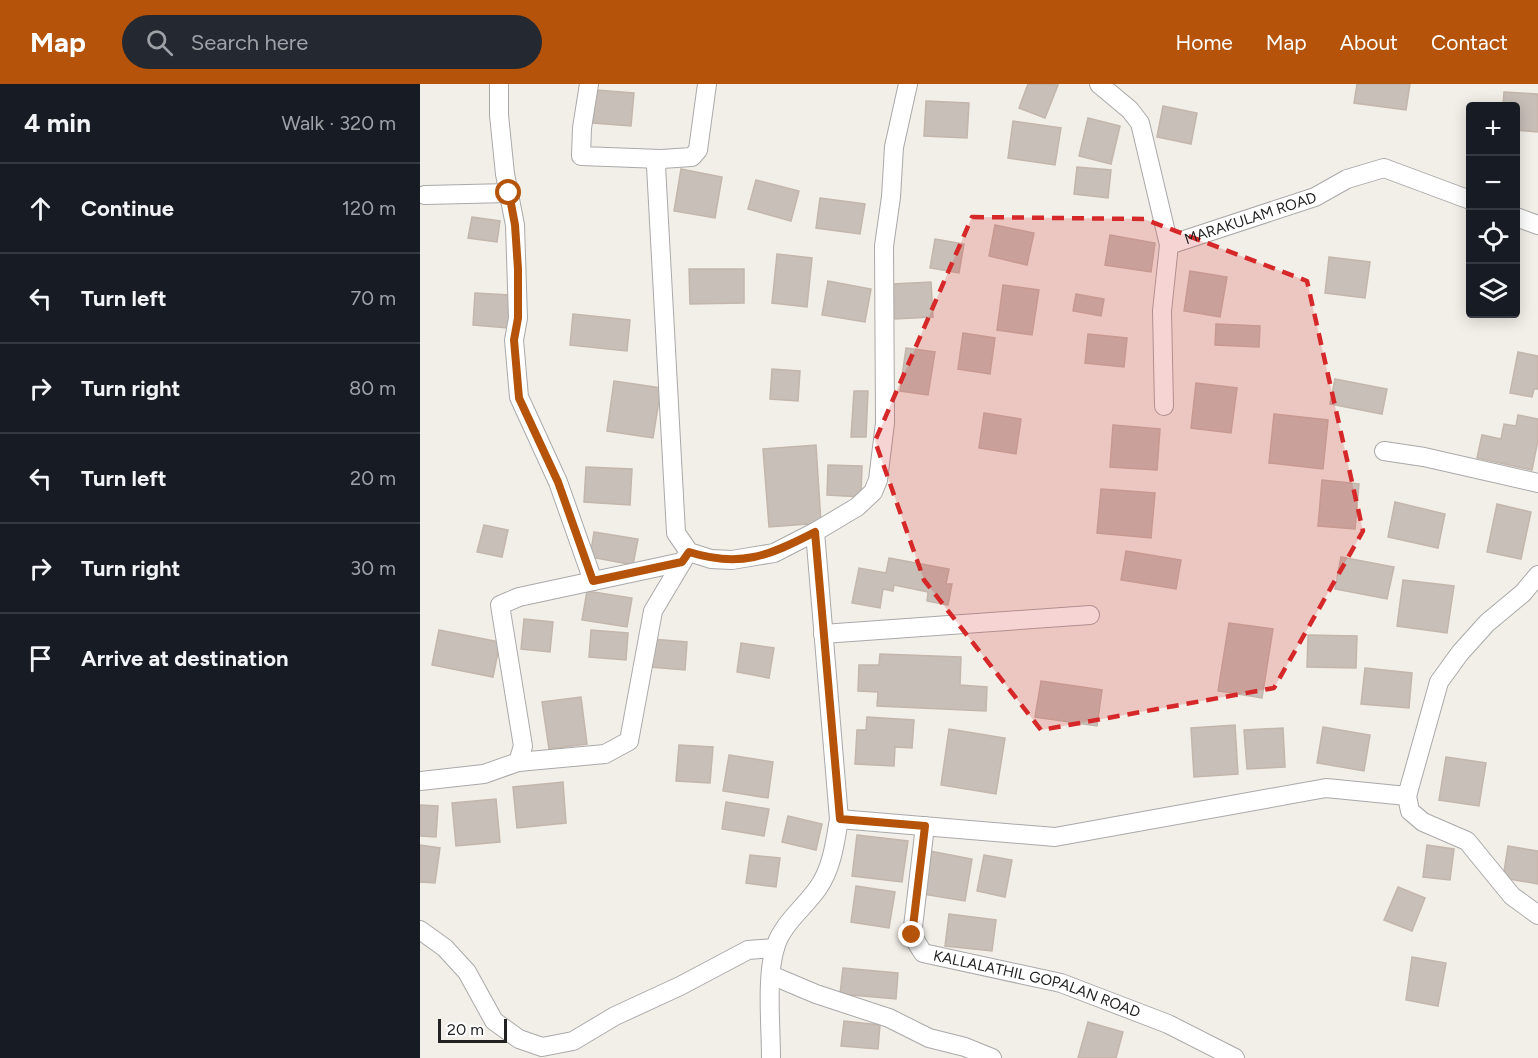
<!DOCTYPE html>
<meta charset="utf-8">
<style>
:root{--surface:#171b24;--page:#242831;--text:#f1f3f6;--muted:#9ea1a6;--line:#363941;--accent:#b45309}
body{margin:0;font-family:Figtree,sans-serif;background:var(--page);color:var(--text)}
.controls{position:absolute;right:18px;top:18px;display:grid;overflow:hidden;border-radius:6px;box-shadow:0 3px 15px #0003}
.controls button{width:54px;height:54px;display:grid;place-items:center;padding:0;border:0;border-bottom:2px solid var(--line);background:var(--surface);color:var(--text);font:30px sans-serif}
.scale{position:absolute;left:18px;bottom:15px;width:69px;box-sizing:border-box;padding-left:6px;border:3px solid #222;border-top:0;font-size:16px;line-height:21px;white-space:nowrap;color:#222;-webkit-text-stroke:4px #fff;paint-order:stroke}
.stop{position:absolute;width:18px;height:18px;margin:-14px;border:4px solid #b45309;border-radius:50%;background:#fff}
.stop.end{background:#b45309;border-color:#fff;box-shadow:0 2px 6px #0008}
.list{margin:0;padding:0;list-style:none}
h2{display:flex;justify-content:space-between;align-items:center;height:78px;margin:0;padding:0 24px;font-size:26px}
h2 small{font-size:20px;font-weight:400;color:var(--muted)}
.list li{display:grid;grid-template-columns:39px 1fr auto;gap:18px;align-items:center;box-sizing:border-box;height:90px;padding:0 24px;border-top:2px solid var(--line)}
.list b{display:block;font-size:22px;white-space:nowrap}
.list em{font-size:20px;font-style:normal;color:var(--muted)}
.icon{flex:none;width:33px;height:33px;fill:none;stroke:currentColor;stroke-width:2;stroke-linecap:round;stroke-linejoin:round}
.map{position:relative;flex:none;width:1118px;height:974px;overflow:hidden}
header{display:flex;align-items:center;gap:36px;box-sizing:border-box;height:84px;padding:0 30px;background:var(--accent);color:#fff}
header strong{font-size:28px}
nav{display:flex;gap:33px;margin-inline-start:auto;font-size:21px}
.search{width:420px;height:54px;background:var(--page);display:flex;align-items:center;gap:15px;box-sizing:border-box;padding:0 21px;border-radius:33px;color:var(--muted);font-size:22px}
main{display:flex}
aside{flex:1;background:var(--surface)}
.map>svg:first-child{display:block}
</style>
<header>
<strong>Map</strong>
<div class="search"><svg class="icon" aria-label="search" viewBox="0 0 24 24"><circle cx="10" cy="10" r="6"/><path d="M15 15l6 6"/></svg>Search here</div>
<nav><a>Home</a><a>Map</a><a>About</a><a>Contact</a></nav>
</header>
<main>
<aside>
<h2>4 min<small>Walk · 320 m</small></h2>
<ul class="list">
<li><svg class="icon" aria-label="ahead" viewBox="0 0 24 24"><path d="M12 20V5M6 11l6-6 6 6"/></svg><div><b>Continue</b></div><em>120 m</em></li>
<li><svg class="icon" aria-label="left" viewBox="0 0 24 24"><path d="M17 20v-9H6M10 6l-5 5 5 5"/></svg><div><b>Turn left</b></div><em>70 m</em></li>
<li><svg class="icon" aria-label="right" viewBox="0 0 24 24"><path d="M7 20v-9h11M14 6l5 5-5 5"/></svg><div><b>Turn right</b></div><em>80 m</em></li>
<li><svg class="icon" aria-label="left" viewBox="0 0 24 24"><path d="M17 20v-9H6M10 6l-5 5 5 5"/></svg><div><b>Turn left</b></div><em>20 m</em></li>
<li><svg class="icon" aria-label="right" viewBox="0 0 24 24"><path d="M7 20v-9h11M14 6l5 5-5 5"/></svg><div><b>Turn right</b></div><em>30 m</em></li>
<li><svg class="icon" aria-label="arrive" viewBox="0 0 24 24"><path d="M6 21V4h12l-3 4 3 4H6"/></svg><div><b>Arrive at destination</b></div></li>
</ul>
</aside>
<div class="map">
<svg width="1118" height="974" viewBox="0 0 1118 974">
<rect width="100%" height="100%" fill="#f2efe9"/>
<g fill="#c7bfb8" stroke="#c4b6ab" stroke-width="1.5">
<polygon points="608,0 638,1 625,34 599,24"/>
<polygon points="937,0 990,0 986,26 934,19"/>
<polygon points="176,6 214,9 211,42 173,39"/>
<polygon points="1084,8 1118,10 1118,48 1096,46 1096,22 1083,22"/>
<polygon points="506,17 549,19 547,54 504,52"/>
<polygon points="743,22 777,29 771,60 737,53"/>
<polygon points="668,34 700,42 691,80 659,72"/>
<polygon points="593,37 641,44 635,81 588,74"/>
<polygon points="657,83 691,86 688,114 654,110"/>
<polygon points="261,85 302,93 295,134 254,127"/>
<polygon points="336,96 379,107 371,137 328,125"/>
<polygon points="400,114 445,120 440,150 396,144"/>
<polygon points="52,133 80,137 77,158 48,154"/>
<polygon points="575,141 614,149 607,181 569,172"/>
<polygon points="690,151 735,159 731,188 685,181"/>
<polygon points="515,155 544,160 539,189 510,184"/>
<polygon points="357,170 392,174 387,223 352,219"/>
<polygon points="909,173 950,178 945,214 905,209"/>
<polygon points="269,185 324,185 324,219 270,220"/>
<polygon points="770,187 807,193 800,233 764,227"/>
<polygon points="408,197 451,205 445,238 402,231"/>
<polygon points="511,198 513,233 474,235 472,200"/>
<polygon points="583,201 619,206 612,251 577,246"/>
<polygon points="55,209 91,211 88,244 53,241"/>
<polygon points="656,210 684,215 681,232 653,227"/>
<polygon points="153,230 210,236 207,267 150,261"/>
<polygon points="796,240 840,242 839,263 795,261"/>
<polygon points="543,249 575,254 570,290 538,285"/>
<polygon points="668,250 707,254 704,283 665,279"/>
<polygon points="486,264 515,268 508,311 480,307"/>
<polygon points="1098,268 1118,272 1118,305 1114,305 1112,313 1090,309"/>
<polygon points="352,285 380,287 378,317 350,315"/>
<polygon points="915,295 967,305 962,330 910,320"/>
<polygon points="194,297 241,304 233,354 187,347"/>
<polygon points="776,299 817,304 811,349 771,344"/>
<polygon points="434,307 448,307 446,353 431,353"/>
<polygon points="564,329 601,335 596,370 559,364"/>
<polygon points="854,330 908,336 903,385 849,379"/>
<polygon points="1098,331 1118,335 1118,356 1112,386 1057,374 1062,351 1081,355 1084,340 1096,342"/>
<polygon points="693,341 740,345 737,386 690,383"/>
<polygon points="396,361 401,439 349,443 343,365"/>
<polygon points="408,381 442,382 441,413 407,411"/>
<polygon points="166,383 212,385 210,421 164,418"/>
<polygon points="902,396 939,400 935,445 898,442"/>
<polygon points="681,405 735,409 731,454 677,449"/>
<polygon points="975,418 1025,430 1018,464 968,453"/>
<polygon points="1077,420 1111,428 1101,475 1067,468"/>
<polygon points="64,441 88,446 82,473 57,468"/>
<polygon points="174,448 218,455 213,481 170,473"/>
<polygon points="706,467 761,476 756,505 701,496"/>
<polygon points="921,473 974,483 967,515 915,505"/>
<polygon points="469,474 529,485 526,500 532,500 528,521 507,517 508,508 474,501 473,507 463,505 460,524 432,519 439,484 466,489"/>
<polygon points="983,496 1034,502 1027,549 977,542"/>
<polygon points="167,507 212,514 207,543 162,536"/>
<polygon points="104,535 133,538 130,568 101,565"/>
<polygon points="809,539 853,545 842,614 798,607"/>
<polygon points="19,546 80,558 73,593 12,581"/>
<polygon points="171,546 208,549 206,576 169,573"/>
<polygon points="888,551 937,552 936,584 887,583"/>
<polygon points="232,555 267,558 265,586 230,583"/>
<polygon points="321,559 354,564 349,594 317,588"/>
<polygon points="460,570 541,573 540,601 567,603 566,627 457,622 458,608 438,607 439,581 459,581"/>
<polygon points="945,584 992,589 989,624 941,620"/>
<polygon points="621,597 682,606 677,642 615,633"/>
<polygon points="161,613 167,660 129,665 122,618"/>
<polygon points="447,633 494,636 492,664 475,663 474,682 435,680 437,646 446,646"/>
<polygon points="815,641 818,690 774,693 771,644"/>
<polygon points="903,643 950,651 944,687 897,679"/>
<polygon points="863,644 865,683 827,685 824,646"/>
<polygon points="529,645 585,654 576,710 521,701"/>
<polygon points="259,661 293,663 290,699 256,697"/>
<polygon points="309,671 353,678 348,714 303,707"/>
<polygon points="1026,673 1066,679 1059,722 1019,716"/>
<polygon points="143,698 146,739 97,744 93,703"/>
<polygon points="76,715 80,758 36,762 32,719"/>
<polygon points="306,718 349,725 344,752 302,745"/>
<polygon points="0,721 18,722 16,753 0,752"/>
<polygon points="368,732 402,740 396,766 362,758"/>
<polygon points="437,751 488,757 482,798 432,792"/>
<polygon points="0,761 20,764 15,799 0,798"/>
<polygon points="1007,761 1034,765 1030,796 1003,793"/>
<polygon points="1088,762 1118,767 1118,800 1083,794"/>
<polygon points="510,767 552,775 545,817 502,810"/>
<polygon points="330,771 360,774 356,803 326,799"/>
<polygon points="564,771 592,776 585,813 557,807"/>
<polygon points="436,802 475,808 469,844 431,838"/>
<polygon points="978,803 1005,814 992,847 964,836"/>
<polygon points="529,830 576,836 572,867 525,862"/>
<polygon points="992,873 1026,879 1018,922 986,916"/>
<polygon points="423,884 478,889 476,915 420,910"/>
<polygon points="424,937 460,941 458,965 421,962"/>
<polygon points="668,938 703,948 696,974 658,974"/>
</g>
<g fill="none" stroke-linecap="round" stroke-linejoin="round">
<g stroke="#a9a9a9" stroke-width="20">
<g id="minor">
<polyline points="79,0 79,31 85,90 95,141 98,234 94,256 99,313 138,398 173,497"/>
<polyline points="169,0 162,44 161,72 241,75"/>
<polyline points="287,0 278,66 272,73 241,75 236,82 256,449 269,468 291,475 312,476 354,469 395,448"/>
<path id="s1" d="M 679,0 L 710,26 L 720,39 L 749,161 L 895,113 L 927,95 L 964,84 L 1050,116"/>
<polyline points="5,111 89,109"/>
<polyline points="1096,133 1118,141"/>
<polyline points="744,322 742,227 749,161"/>
<polyline points="964,367 1004,373 1118,399"/>
<polyline points="403,550 670,531"/>
<polyline points="98,678 185,670 209,657 233,527 264,475"/>
<polyline points="0,697 64,690 98,678 103,662 80,521 99,513 262,478"/>
<polyline points="987,712 990,727 1003,738 1047,757 1092,812 1118,831"/>
<polyline points="419,735 635,753 906,704 987,712 1019,598 1040,569 1067,539 1103,509 1118,491"/>
<path id="s2" d="M 505,742 L 492,851 L 503,869 L 641,899 L 748,940 L 815,974"/>
<polyline points="0,846 25,864 47,888 74,937 99,955 122,963 153,957 195,932 260,902 328,866 355,864"/>
<polyline points="351,891 396,910 469,934 509,954 545,963 572,974"/>
<path d="M 351,974 C 351,941 346,895 355,864 C 361,841 384,824 398,804 C 412,784 415,759 419,735 L 395,448 L 437,423 L 453,408 L 458,396 L 465,339 L 464,162 L 471,113 L 474,63 L 488,0"/>
</g>
</g>
<use href="#minor" stroke="#fff" stroke-width="18"/>
</g>
<g fill="none" stroke-linecap="round" stroke-linejoin="round">
<path stroke="#b45309" stroke-width="8" d="M 89,109 L 95,141 L 98,185 L 98,234 L 94,256 L 99,314 L 138,398 L 173,497 L 262,478 L 269,468 C 320,484 349,472 395,448 L 420,735 L 505,742 L 492,851"/>
</g>
<path fill="#d62828" fill-opacity="0.2" stroke="#d62828" stroke-width="4.5" stroke-dasharray="12 8" stroke-linejoin="round" d="M 552,133 L 724,135 L 887,197 L 943,447 L 854,604 L 621,646 L 504,496 L 455,357 Z"/>
<g text-anchor="middle" stroke-width="5" stroke-linejoin="round" paint-order="stroke">
<g font-size="15" fill="#222" stroke="#fff">
<text dy="5" stroke="none"><textPath href="#s1" startOffset="268">MARAKULAM ROAD</textPath></text>
<text dy="5" stroke="none"><textPath href="#s2" startOffset="249">KALLALATHIL GOPALAN ROAD</textPath></text>
</g>
</g>
</svg>
<div class="controls">
<button>+</button>
<button>−</button>
<button><svg class="icon" aria-label="locate" viewBox="0 0 24 24"><circle cx="12" cy="12" r="6"/><path d="M12 2v4M12 18v4M2 12h4M18 12h4"/></svg></button>
<button><svg class="icon" aria-label="layers" viewBox="0 0 24 24"><path d="M12 4l9 5-9 5-9-5zM3 14l9 5 9-5"/></svg></button>
</div>
<div class="scale">20 m</div>
<div class="stop" style="left:89px;top:109px"></div>
<div class="stop end" style="left:492px;top:851px"></div>
</div>
</main>
